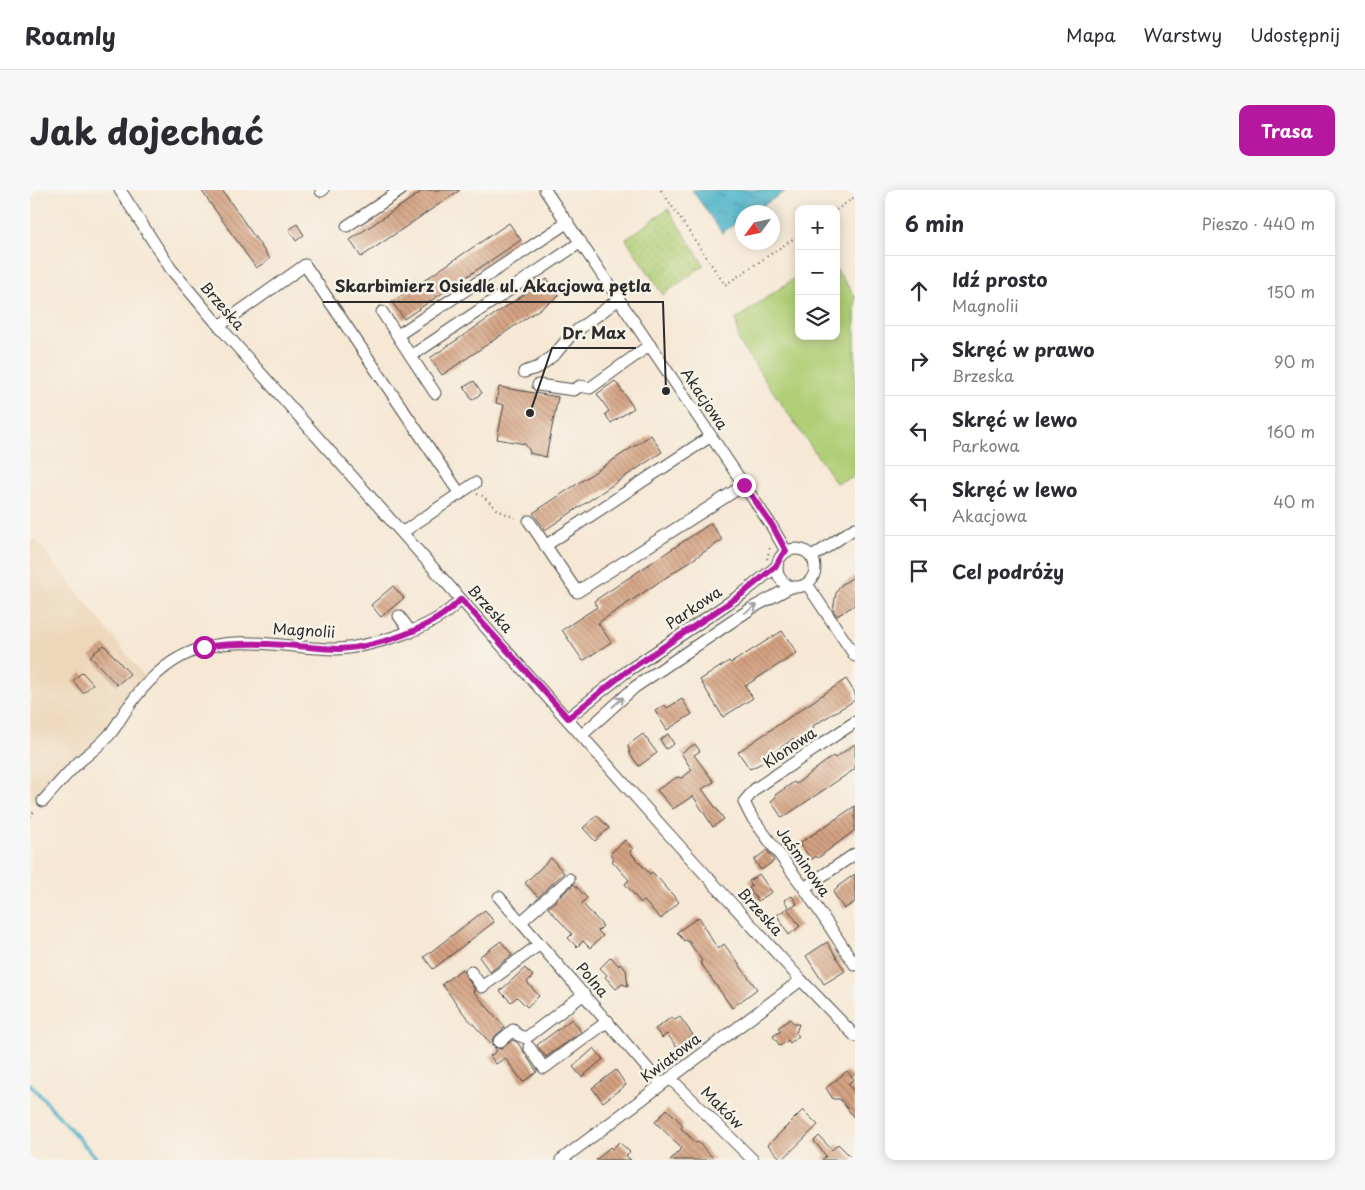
<!DOCTYPE html>
<html lang="pl">
<meta charset="utf-8">
<style>
:root{--surface:#fff;--page:#f7f7f7;--text:#2b2b33;--muted:#7c7c81;--line:#e1e1e2;--accent:#b5179e}
body{margin:0;font-family:"Playpen Sans",sans-serif;background:var(--page);color:var(--text)}
.controls{position:absolute;right:15px;top:15px;display:grid;overflow:hidden;border-radius:10px;box-shadow:0 2px 12px #0003}
.controls button{width:45px;height:45px;display:grid;place-items:center;padding:0;border:0;border-bottom:1px solid var(--line);background:var(--surface);color:var(--text);font:25px sans-serif}
.compass{position:absolute;left:705px;top:15px;width:45px;height:45px;border-radius:50%;background:var(--surface);box-shadow:0 2px 12px #0003;rotate:237deg}
.stop{position:absolute;width:15px;height:15px;margin:-11px;border:4px solid #b5179e;border-radius:50%;background:#fff}
.stop.end{background:#b5179e;border-color:#fff;box-shadow:0 1px 5px #0008}
.list{margin:0;padding:0;list-style:none}
h2{display:flex;justify-content:space-between;align-items:center;height:65px;margin:0;padding:0 20px;font-size:21px}
h2 small{font-size:16px;font-weight:400;color:var(--muted)}
.list li{display:grid;grid-template-columns:32px 1fr auto;gap:15px;align-items:center;box-sizing:border-box;height:70px;padding:0 20px;border-top:1px solid var(--line)}
.list b{display:block;font-size:19px;white-space:nowrap}
.list p{margin:0;font-size:16px;white-space:nowrap;color:var(--muted)}
.list em{font-size:16px;font-style:normal;color:var(--muted)}
.icon{flex:none;width:28px;height:28px;fill:none;stroke:currentColor;stroke-width:2;stroke-linecap:round;stroke-linejoin:round}
.map{position:relative;flex:none;width:825px;height:970px;overflow:hidden;border-radius:10px}
header{display:flex;align-items:center;gap:30px;box-sizing:border-box;height:70px;padding:0 25px;background:var(--surface);border-bottom:1px solid var(--line)}
header strong{font-size:24px}
nav{display:flex;gap:28px;margin-inline-start:auto;font-size:18px}
.intro{display:flex;align-items:center;justify-content:space-between;box-sizing:border-box;height:120px;padding:0 30px}
h1{margin:0;font-size:35px}
.button{padding:12px 22px;border-radius:10px;background:var(--accent);color:#fff;font-size:18px;font-weight:700}
main{display:flex;gap:30px;padding:0 30px}
aside{flex:1;background:var(--surface);border-radius:10px;box-shadow:0 2px 12px #0003}
.map>svg:first-child{display:block}
</style>
<header>
<strong>Roamly</strong>
<nav><a>Mapa</a><a>Warstwy</a><a>Udostępnij</a></nav>
</header>
<div class="intro"><h1>Jak dojechać</h1><a class="button">Trasa</a></div>
<main>
<div class="map">
<svg width="825" height="970" viewBox="0 0 825 970">
<defs>
<pattern id="grass-dots" width="8" height="8" patternUnits="userSpaceOnUse" patternTransform="scale(1.25)"><rect width="8" height="8" fill="#afce75"/><path d="M2 2h.1M6 6h.1" fill="none" stroke="#97b165" stroke-width="1.8" stroke-linecap="round"/></pattern>
<pattern id="water-ripples" width="26" height="14" patternUnits="userSpaceOnUse" patternTransform="scale(1.25)"><rect width="26" height="14" fill="#4ab2c9"/><path d="M2 4q2-2 4 0t4 0M15 11q2-2 4 0t4 0" fill="none" stroke="#3e91a3"/></pattern>
<pattern id="building-back-hatch" width="6" height="6" patternUnits="userSpaceOnUse" patternTransform="scale(1.25)"><rect width="6" height="6" fill="#d4a181"/><path d="M-1 5l2 2M0 0l6 6M5-1l2 2" fill="none" stroke="#ac836a"/></pattern>
</defs>
<rect width="100%" height="100%" fill="#f7f3e8"/>
<filter id="ink" filterUnits="userSpaceOnUse"><feTurbulence type="fractalNoise" baseFrequency=".02" numOctaves="2"/><feDisplacementMap in="SourceGraphic" scale="10" xChannelSelector="R" yChannelSelector="G"/><feConvolveMatrix kernelMatrix="1 2 1 2 8 2 1 2 1" color-interpolation-filters="sRGB"/></filter>
<filter id="wash" filterUnits="userSpaceOnUse"><feTurbulence type="fractalNoise" baseFrequency=".0096" numOctaves="4" result="noise"/><feDisplacementMap in="SourceGraphic" scale="20" xChannelSelector="R" yChannelSelector="G"/><feGaussianBlur stdDeviation="1.12" result="paint"/><feColorMatrix in="noise" values="0 0 0 0 0 0 0 0 0 0 0 0 0 0 0 0 0 1.4 0 .05"/><feComposite in="paint" operator="in"/></filter>
<g filter="url(#wash)">
<rect width="100%" height="100%" fill="#f6e8d5"/>
<polygon fill="#edd7ba" points="5,349 117,490 79,543 38,578 5,613 0,607 0,352"/>
<polygon fill="url(#grass-dots)" stroke="#6d7c50" points="638,19 674,75 633,105 596,49"/>
<polygon fill="#afce75" stroke="#6d7c50" points="806,79 825,106 825,286 806,293 709,152 706,129 769,85 769,146 806,146"/>
<polygon fill="url(#water-ripples)" stroke="#3a6e7a" points="662,0 757,0 723,22 712,22 712,29 692,43"/>
<g fill="none" stroke-linecap="round" stroke-linejoin="round">
<polyline stroke="#4ab2c9" stroke-width="4" points="0,894 68,970"/>
</g>
<g id="blocks">
<g fill="url(#building-back-hatch)">
<polygon points="171,0 192,0 240,69 226,78"/>
<polygon points="394,0 430,0 331,67 320,50"/>
<polygon points="479,33 491,50 374,129 362,112"/>
<polygon points="267,34 274,45 266,51 259,40"/>
<polygon points="517,89 529,106 412,185 400,168"/>
<polygon points="444,191 452,203 442,210 434,197"/>
<polygon points="585,191 604,218 581,233 575,224 579,221 567,204"/>
<polygon points="469,197 528,207 516,267 499,263 500,261 495,254 467,249 474,215 466,213"/>
<polygon points="621,245 632,262 515,340 503,323"/>
<polygon points="681,333 692,350 568,433 581,452 553,471 532,440 567,417 564,411"/>
<polygon points="825,386 825,415 807,426 803,420 806,403 811,395"/>
<polygon points="363,396 374,408 351,427 341,415"/>
<polygon points="752,441 767,463 715,496 723,508 693,527 670,490 699,471 701,473"/>
<polygon points="74,455 100,484 87,495 60,466"/>
<polygon points="52,482 63,494 53,503 43,491"/>
<polygon points="816,489 825,503 825,510 783,536 784,538 765,551 763,549 744,562 746,564 732,573 720,579 708,562"/>
<polygon points="652,509 662,524 637,540 625,521 635,515 637,518"/>
<polygon points="613,544 627,563 609,576 600,564 598,555"/>
<polygon points="638,544 644,554 636,559 630,550"/>
<polygon points="665,554 670,561 664,565 684,592 672,599 694,629 683,637 663,606 643,619 627,600 647,587 652,588 662,580 651,563"/>
<polygon points="825,554 825,579 752,628 741,611 746,607 745,605 764,592 766,594 803,566 805,568"/>
<polygon points="825,616 825,640 788,668 786,666 781,670 770,653"/>
<polygon points="567,625 579,638 565,651 553,638"/>
<polygon points="595,650 603,659 600,661 605,668 620,684 622,682 628,688 649,712 631,729 614,711 611,713 595,694 599,690 582,671 584,669 580,664"/>
<polygon points="737,660 744,671 731,680 724,670"/>
<polygon points="521,668 534,683 508,707 495,693"/>
<polygon points="729,684 742,702 728,711 719,698 722,696 719,691"/>
<polygon points="825,684 825,712 814,719 803,702 808,698 807,697"/>
<polygon points="544,694 557,708 552,713 573,736 568,741 573,746 560,758 553,751 547,757 538,748 542,744 518,718"/>
<polygon points="762,706 767,714 759,718 754,710"/>
<polygon points="757,718 770,736 759,745 747,725"/>
<polygon points="455,720 464,732 403,779 394,767"/>
<polygon points="669,727 674,735 673,736 688,759 694,754 727,799 702,818 670,772 672,771 659,752 656,750 654,751 647,742"/>
<polygon points="471,751 482,765 460,782 449,767"/>
<polygon points="797,752 815,781 794,794 776,766"/>
<polygon points="581,767 589,776 590,774 596,780 598,796 592,794 586,799 575,787 577,785 570,778"/>
<polygon points="495,778 503,786 497,792 509,806 497,817 487,807 481,812 470,801"/>
<polygon points="432,779 445,800 443,801 475,837 462,849 463,856 434,824 412,794"/>
<polygon points="642,827 645,830 650,827 663,845 647,857 637,844 632,848 625,839"/>
<polygon points="542,829 551,842 516,867 507,855"/>
<polygon points="760,829 764,834 769,834 766,843 769,846 760,853 758,850 750,856 743,846 751,841 748,838"/>
<polygon points="483,850 488,853 507,882 493,892 475,868 466,874 460,866 467,861 464,857 471,859"/>
<polygon points="564,858 573,869 552,887 543,877"/>
<polygon points="586,880 596,895 573,912 562,898"/>
<polygon points="817,881 824,889 818,894 825,902 825,929 810,909 803,909 796,898"/>
<polygon points="637,919 653,935 651,938 666,953 668,952 685,970 640,970 652,958 625,932"/>
<polygon points="773,920 788,935 752,970 738,955"/>
<polygon points="789,946 802,960 808,954 824,970 792,970 796,966 784,951"/>
<polygon points="589,952 600,962 596,966 601,970 566,970 580,957 582,959"/>
</g>
</g>
</g>
<g filter="url(#ink)">
<use href="#blocks" fill-opacity="0" stroke="#494744" stroke-width="1"/>
<g fill="none" stroke-linecap="round" stroke-linejoin="round">
<g stroke="#494744" stroke-width="13">
<g id="minor">
<polyline points="90,0 141,79 189,136 635,640 771,790 825,846"/>
<polyline points="515,0 741,335 756,361"/>
<polyline points="291,1 293,0"/>
<polyline points="317,36 371,0"/>
<polyline points="352,122 405,203"/>
<polyline points="189,136 275,75 430,304"/>
<polyline points="368,145 538,32"/>
<polyline points="381,166 551,52"/>
<polyline points="494,182 509,177 526,163 541,145 589,109"/>
<polyline points="508,195 544,200 550,196 560,198 620,155"/>
<polyline points="499,331 547,402 714,295"/>
<polyline points="373,342 445,293"/>
<polyline points="515,356 681,246"/>
<circle cx="766" cy="378" r="19"/>
<polyline points="782,367 825,338"/>
<polyline points="777,394 825,466"/>
<polyline points="369,426 381,442"/>
<polyline points="538,528 596,482 712,404 747,376"/>
<polyline points="825,532 725,599 714,612 721,626 774,698 825,775"/>
<polyline points="552,545 605,497 722,418 761,397"/>
<path d="M 13,611 C 25,598 36,584 49,572 C 59,563 71,555 80,544 C 87,536 92,525 99,516 C 114,494 136,472 161,462 C 207,443 259,459 307,459 C 329,458 349,452 370,445 C 392,438 415,427 431,409"/>
<polyline points="774,698 825,664"/>
<polyline points="469,707 631,894"/>
<polyline points="491,732 539,689"/>
<polyline points="441,782 452,797 510,754"/>
<polyline points="469,852 483,840 488,845 496,848 554,804"/>
<polyline points="499,857 514,878 578,831"/>
<polyline points="640,888 723,970"/>
<polyline points="531,970 771,790"/>
</g>
</g>
<g stroke="#494744" stroke-width="2" stroke-dasharray="1 4" stroke-linecap="butt">
<polyline points="631,0 695,95 769,45"/>
<polyline points="806,20 825,7"/>
<polyline points="447,304 453,306 468,320 487,329"/>
<polyline points="737,369 740,357"/>
<polyline points="0,627 6,619"/>
</g>
<use href="#minor" stroke="#fff" stroke-width="11"/>
</g>
<defs><path id="oneway-shaft" d="M-6 0H5M1.5-3L5.5 0L1.5 3" fill="none" stroke-width="1.6" stroke-linecap="round" stroke-linejoin="round" transform="scale(1.25)"/></defs>
<g stroke="#a0a0a0">
<use href="#oneway-shaft" transform="translate(721 419) rotate(-32)"/>
<use href="#oneway-shaft" transform="translate(588 512) rotate(-42)"/>
</g>
</g>
<g fill="none" stroke-linecap="round" stroke-linejoin="round" filter="url(#ink)">
<path stroke="#b5179e" stroke-width="6" d="M 174,457 C 201,453 228,453 255,455 C 273,456 291,459 309,459 C 349,457 403,439 431,409 L 538,528 L 596,482 L 712,404 L 746,376 L 752,365 L 756,361 L 742,335 L 714,295"/>
</g>
<g text-anchor="middle" stroke-width="5" stroke-linejoin="round" paint-order="stroke">
<g font-size="15" fill="#2b2b2b" stroke="#f7f3e8">
<text transform="translate(192 116) rotate(49)" y="5">Brzeska</text>
<text transform="translate(674 209) rotate(56)" y="5">Akacjowa</text>
<text transform="translate(664 418) rotate(-34)" y="5">Parkowa</text>
<text transform="translate(460 419) rotate(48)" y="5">Brzeska</text>
<text transform="translate(274 441) rotate(3)" y="5">Magnolii</text>
<text transform="translate(760 558) rotate(-34)" y="5">Klonowa</text>
<text transform="translate(773 672) rotate(55)" y="5">Jaśminowa</text>
<text transform="translate(730 722) rotate(48)" y="5">Brzeska</text>
<text transform="translate(562 790) rotate(49)" y="5">Polna</text>
<text transform="translate(641 868) rotate(-37)" y="5">Kwiatowa</text>
<text transform="translate(692 918) rotate(45)" y="5">Maków</text>
</g>
</g>
<path fill="none" stroke="#2b2b2b" stroke-width="2" d="M636 201L633 112H293M500 223L522 158H606"/>
<g fill="#2b2b2b" stroke="#f7f3e8" stroke-width="2">
<circle cx="636" cy="201" r="5"/>
<circle cx="500" cy="223" r="5"/>
</g>
<g font-size="16" text-anchor="middle" font-weight="bold" fill="#2b2b2b" stroke="#f7f3e8" stroke-width="5" stroke-linejoin="round" paint-order="stroke">
<text x="463" y="102">Skarbimierz Osiedle ul. Akacjowa pętla</text>
<text x="564" y="149">Dr. Max</text>
</g>
</svg>
<div class="controls">
<button>+</button>
<button>−</button>
<button><svg class="icon" aria-label="layers" viewBox="0 0 24 24"><path d="M12 4l9 5-9 5-9-5zM3 14l9 5 9-5"/></svg></button>
</div>
<svg class="compass" viewBox="-18 -18 36 36"><path d="M0-13l5 13h-10z" fill="#e53935"/><path d="M0 13l5-13h-10z" fill="#7c7c81"/></svg>
<div class="stop" style="left:174px;top:457px"></div>
<div class="stop end" style="left:714px;top:295px"></div>
</div>
<aside>
<h2>6 min<small>Pieszo · 440 m</small></h2>
<ul class="list">
<li><svg class="icon" aria-label="ahead" viewBox="0 0 24 24"><path d="M12 20V5M6 11l6-6 6 6"/></svg><div><b>Idź prosto</b><p>Magnolii</p></div><em>150 m</em></li>
<li><svg class="icon" aria-label="right" viewBox="0 0 24 24"><path d="M7 20v-9h11M14 6l5 5-5 5"/></svg><div><b>Skręć w prawo</b><p>Brzeska</p></div><em>90 m</em></li>
<li><svg class="icon" aria-label="left" viewBox="0 0 24 24"><path d="M17 20v-9H6M10 6l-5 5 5 5"/></svg><div><b>Skręć w lewo</b><p>Parkowa</p></div><em>160 m</em></li>
<li><svg class="icon" aria-label="left" viewBox="0 0 24 24"><path d="M17 20v-9H6M10 6l-5 5 5 5"/></svg><div><b>Skręć w lewo</b><p>Akacjowa</p></div><em>40 m</em></li>
<li><svg class="icon" aria-label="arrive" viewBox="0 0 24 24"><path d="M6 21V4h12l-3 4 3 4H6"/></svg><div><b>Cel podróży</b></div></li>
</ul>
</aside>
</main>
